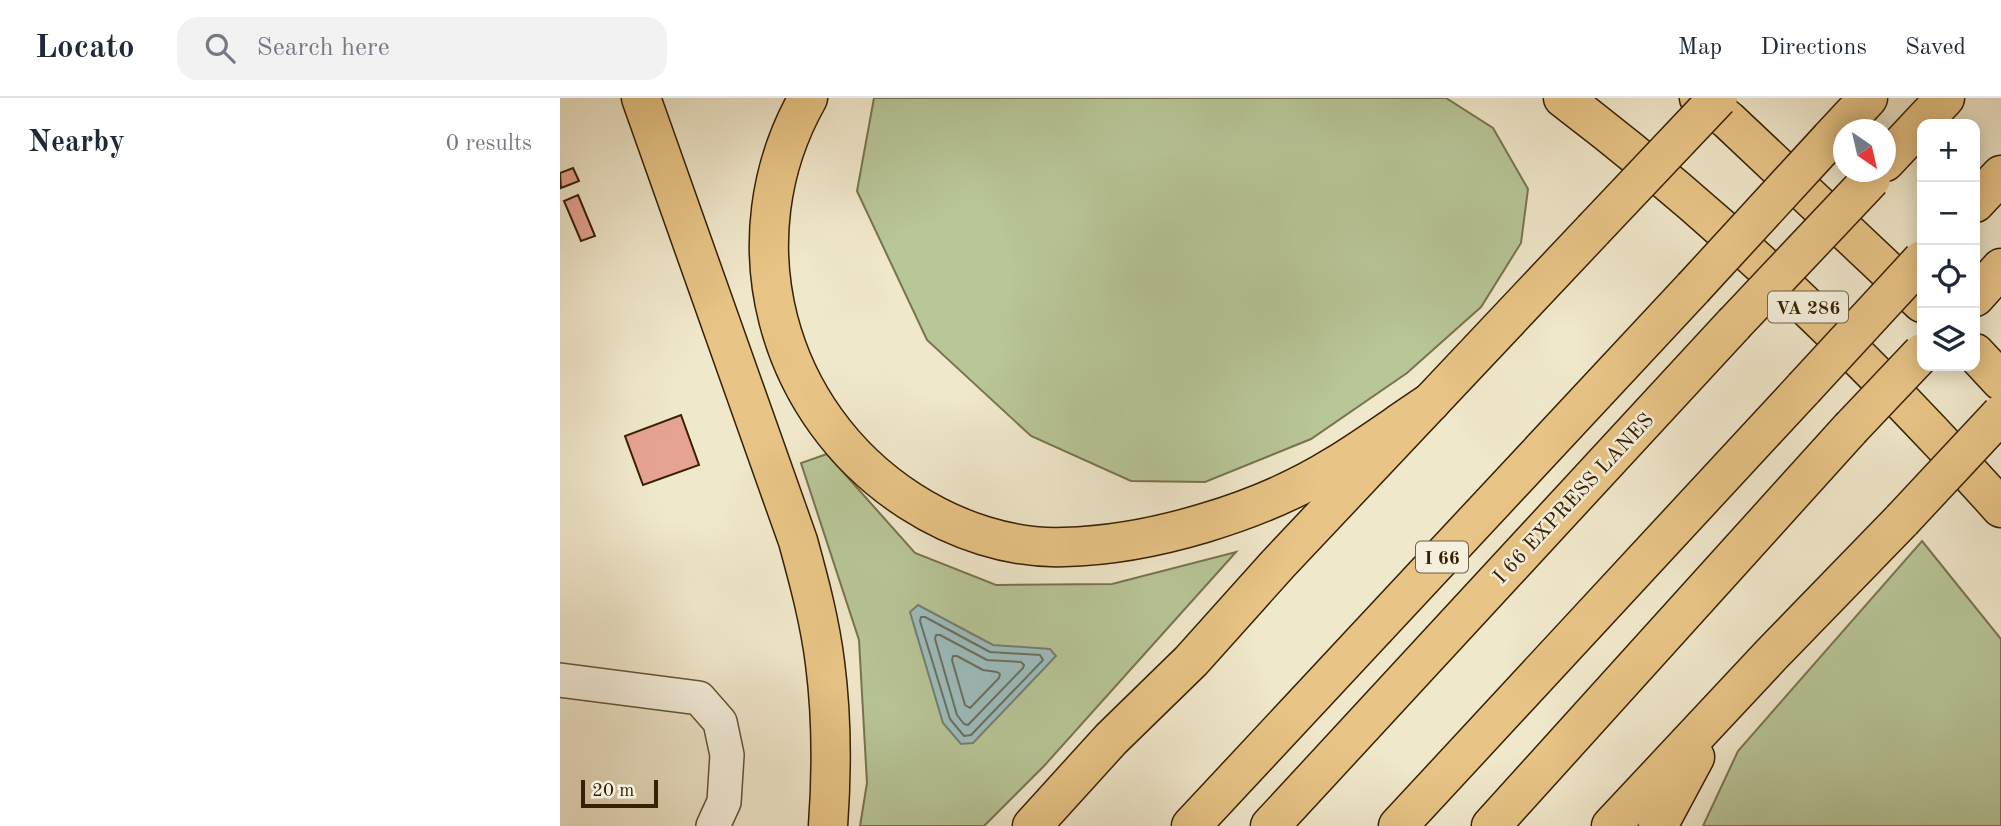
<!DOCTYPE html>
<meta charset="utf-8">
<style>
:root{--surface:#fff;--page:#f2f2f3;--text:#1f2937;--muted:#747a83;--line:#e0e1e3}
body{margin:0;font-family:"Old Standard TT",serif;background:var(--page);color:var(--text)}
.controls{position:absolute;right:21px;top:21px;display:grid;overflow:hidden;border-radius:14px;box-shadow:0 4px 18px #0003}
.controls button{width:63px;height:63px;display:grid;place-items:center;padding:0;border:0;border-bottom:2px solid var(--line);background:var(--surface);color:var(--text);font:35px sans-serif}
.compass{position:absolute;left:1273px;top:21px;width:63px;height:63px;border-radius:50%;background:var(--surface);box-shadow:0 4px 18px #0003;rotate:146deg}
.scale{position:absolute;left:21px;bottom:18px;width:77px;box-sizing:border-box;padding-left:7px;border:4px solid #372101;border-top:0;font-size:19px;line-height:24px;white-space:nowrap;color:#372101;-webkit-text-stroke:5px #f5f0dd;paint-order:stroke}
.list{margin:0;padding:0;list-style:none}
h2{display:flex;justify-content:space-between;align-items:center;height:91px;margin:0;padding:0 28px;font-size:30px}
h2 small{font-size:23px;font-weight:400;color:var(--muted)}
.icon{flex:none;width:38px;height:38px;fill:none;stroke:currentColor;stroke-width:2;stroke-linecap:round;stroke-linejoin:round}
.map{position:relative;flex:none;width:1441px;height:728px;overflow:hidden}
header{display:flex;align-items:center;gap:42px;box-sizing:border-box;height:98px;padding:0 35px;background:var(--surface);border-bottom:2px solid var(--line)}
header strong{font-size:33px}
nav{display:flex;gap:38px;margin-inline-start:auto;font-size:24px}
.search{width:490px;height:63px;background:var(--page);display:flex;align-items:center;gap:18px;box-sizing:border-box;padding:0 24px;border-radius:21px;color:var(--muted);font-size:26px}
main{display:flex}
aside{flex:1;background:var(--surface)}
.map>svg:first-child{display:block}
</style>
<header>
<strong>Locato</strong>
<div class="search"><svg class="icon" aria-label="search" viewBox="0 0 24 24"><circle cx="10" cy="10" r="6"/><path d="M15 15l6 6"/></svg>Search here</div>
<nav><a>Map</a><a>Directions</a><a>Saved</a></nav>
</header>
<main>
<aside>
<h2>Nearby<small>0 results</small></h2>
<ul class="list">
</ul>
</aside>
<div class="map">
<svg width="1441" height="728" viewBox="0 0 1441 728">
<rect width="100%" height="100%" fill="#f0e8cb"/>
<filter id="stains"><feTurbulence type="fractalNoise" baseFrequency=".00286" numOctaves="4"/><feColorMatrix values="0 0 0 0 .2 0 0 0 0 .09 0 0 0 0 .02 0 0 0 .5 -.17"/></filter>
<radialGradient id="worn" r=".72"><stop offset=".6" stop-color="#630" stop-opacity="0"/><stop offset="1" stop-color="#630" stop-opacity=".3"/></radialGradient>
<g fill="#b8c698" stroke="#78744c" stroke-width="2">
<polygon points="314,0 886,0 933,30 968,91 961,145 921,209 847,275 751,341 645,384 571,383 471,338 367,242 297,93"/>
<polygon points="267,356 355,455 436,487 552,486 676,454 484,668 424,728 300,728 307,685 299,542 241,365"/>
<polygon points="1362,443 1441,541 1441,728 1143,728 1178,653"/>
</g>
<polygon fill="#9dbebf" stroke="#747f73" stroke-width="2" points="358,507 433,547 490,551 496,558 413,645 401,646 383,625 350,514"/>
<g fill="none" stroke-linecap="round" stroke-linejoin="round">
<g stroke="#6a7060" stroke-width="2">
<polygon points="361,519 365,519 430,554 480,557 483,562 411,637 404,638 390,621 360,523"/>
<polygon points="376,537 380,537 427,562 461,564 464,567 463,570 408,627 404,626 397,617 375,541"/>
<polygon points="393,558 397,558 423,572 437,574 440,576 439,580 410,610 405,607 392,562"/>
</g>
</g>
<g fill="#e6a392" stroke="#372101" stroke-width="2">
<polygon points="13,70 19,83 1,90 0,75"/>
<polygon points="18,97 35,138 21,143 4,103"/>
<polygon points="121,317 139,367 83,387 65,338"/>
</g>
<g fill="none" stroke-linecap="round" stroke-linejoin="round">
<g stroke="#655334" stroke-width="36">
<polyline id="minor" points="0,582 139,600 160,624 167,657 164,704 153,728"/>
</g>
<g stroke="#372101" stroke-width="41">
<g id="highway">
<path d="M 81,0 L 238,443 C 249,483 260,524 265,565 C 272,619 272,673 268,728"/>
<path d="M 248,0 C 168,141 215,316 350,403 C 395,432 450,451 504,449 C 591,447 701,414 775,368 C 808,348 839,325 871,304"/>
<path d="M 1003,0 C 1162,121 1307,260 1441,410"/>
<polyline points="1139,0 1168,22 1362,205"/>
<polyline points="1270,41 1308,0"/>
<polyline points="1325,64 1385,0"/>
<polyline points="1415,105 1441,77"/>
<polyline points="1415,199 1441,170"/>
<polyline points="1415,255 1441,283"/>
<polyline points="472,728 551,641 631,563 718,466 1033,132"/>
<polyline points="631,728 1133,190"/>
<polyline points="710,728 1174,226"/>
<polyline points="838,728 1244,290"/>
<polyline points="931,728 1290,331"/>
<polyline points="1051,728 1211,557 1342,422"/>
<polyline points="1098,728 1135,659"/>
</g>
</g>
<use href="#minor" stroke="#f5f0dd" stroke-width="33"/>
<use href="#highway" stroke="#e8c486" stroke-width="38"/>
<g stroke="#372101" stroke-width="41" stroke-linecap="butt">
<g id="highway-bridge">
<polyline points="1033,132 1158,0"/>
<polyline points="1133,190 1270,41"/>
<polyline points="1174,226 1311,81"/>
<polyline points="1244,290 1362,162"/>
<polyline points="1290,331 1362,255"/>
<polyline points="1342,422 1441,316"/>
</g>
</g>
<use href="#highway-bridge" stroke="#e8c486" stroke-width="38"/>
</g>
<g text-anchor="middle" stroke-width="5" stroke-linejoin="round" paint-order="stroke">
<g fill="#f5f0dd" stroke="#705f43" stroke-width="2">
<rect x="1208" y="193.5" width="80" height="31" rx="5"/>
<rect x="856" y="443.5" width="52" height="31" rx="5"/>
</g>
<g font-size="19" font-weight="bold" fill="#372101">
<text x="1248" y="216">VA 286</text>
<text x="882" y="466">I 66</text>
</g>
<g font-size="21" fill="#372101" stroke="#f5f0dd">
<text transform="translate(1013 400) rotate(-47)" y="7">I 66 EXPRESS LANES</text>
</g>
</g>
<rect width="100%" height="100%" filter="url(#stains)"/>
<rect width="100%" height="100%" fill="url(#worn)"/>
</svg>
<div class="controls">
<button>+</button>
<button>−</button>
<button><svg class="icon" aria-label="locate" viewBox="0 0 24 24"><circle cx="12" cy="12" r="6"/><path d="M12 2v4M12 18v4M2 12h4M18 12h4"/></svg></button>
<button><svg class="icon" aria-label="layers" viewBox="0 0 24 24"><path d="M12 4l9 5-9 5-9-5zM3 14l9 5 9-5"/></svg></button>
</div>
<svg class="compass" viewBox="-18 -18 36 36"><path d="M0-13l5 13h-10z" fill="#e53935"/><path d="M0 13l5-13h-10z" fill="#747a83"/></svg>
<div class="scale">20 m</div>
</div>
</main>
